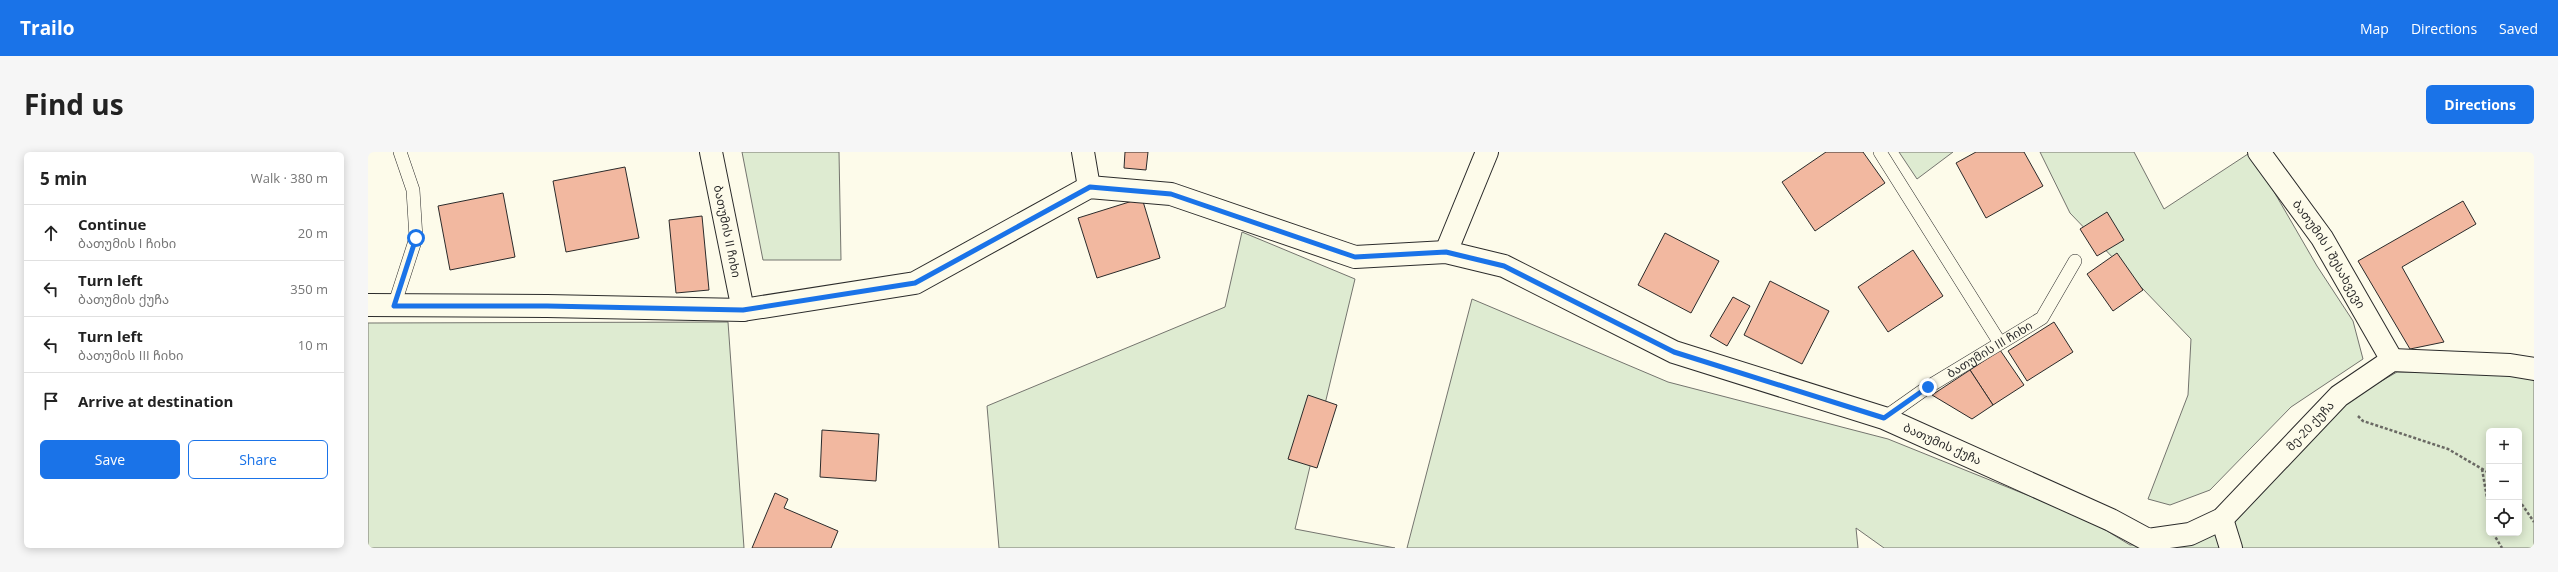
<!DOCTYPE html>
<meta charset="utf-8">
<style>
:root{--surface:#fff;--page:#f6f6f6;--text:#222;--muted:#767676;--line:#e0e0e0;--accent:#1a73e8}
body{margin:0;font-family:"Open Sans","Noto Sans Georgian",sans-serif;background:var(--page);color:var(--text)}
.controls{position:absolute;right:12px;bottom:12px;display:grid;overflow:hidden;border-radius:6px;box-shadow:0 2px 10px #0003}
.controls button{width:36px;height:36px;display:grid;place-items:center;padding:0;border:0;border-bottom:1px solid var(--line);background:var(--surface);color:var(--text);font:20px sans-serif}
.stop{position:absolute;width:12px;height:12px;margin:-9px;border:3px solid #1a73e8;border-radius:50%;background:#fff}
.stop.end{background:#1a73e8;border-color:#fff;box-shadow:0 1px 4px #0008}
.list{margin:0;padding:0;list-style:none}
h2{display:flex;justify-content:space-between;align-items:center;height:52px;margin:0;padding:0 16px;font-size:17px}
h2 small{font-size:13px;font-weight:400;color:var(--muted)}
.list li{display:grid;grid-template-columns:26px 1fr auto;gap:12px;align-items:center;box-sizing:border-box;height:56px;padding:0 16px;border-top:1px solid var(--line)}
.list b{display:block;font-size:15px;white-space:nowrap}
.list p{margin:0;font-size:13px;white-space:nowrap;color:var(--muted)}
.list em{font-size:13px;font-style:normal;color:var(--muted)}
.actions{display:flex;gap:8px;padding:12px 16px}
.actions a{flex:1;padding:9px 0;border:1px solid var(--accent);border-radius:6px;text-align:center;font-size:14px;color:var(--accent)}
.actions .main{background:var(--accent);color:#fff}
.icon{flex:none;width:22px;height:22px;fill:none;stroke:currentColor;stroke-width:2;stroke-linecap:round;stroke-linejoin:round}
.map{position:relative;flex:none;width:2166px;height:396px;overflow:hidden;border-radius:6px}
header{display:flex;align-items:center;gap:24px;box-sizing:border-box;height:56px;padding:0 20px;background:var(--accent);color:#fff}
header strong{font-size:19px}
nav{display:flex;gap:22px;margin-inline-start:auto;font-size:14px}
.intro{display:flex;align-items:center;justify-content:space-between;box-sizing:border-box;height:96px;padding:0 24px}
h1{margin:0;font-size:28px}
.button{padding:10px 18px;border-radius:6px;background:var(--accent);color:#fff;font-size:14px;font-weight:700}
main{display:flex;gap:24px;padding:0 24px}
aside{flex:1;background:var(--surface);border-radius:6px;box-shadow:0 2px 10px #0003}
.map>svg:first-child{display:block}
</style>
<header>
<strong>Trailo</strong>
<nav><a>Map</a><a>Directions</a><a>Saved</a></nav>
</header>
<div class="intro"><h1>Find us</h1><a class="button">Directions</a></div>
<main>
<aside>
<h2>5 min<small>Walk · 380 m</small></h2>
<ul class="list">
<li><svg class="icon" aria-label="ahead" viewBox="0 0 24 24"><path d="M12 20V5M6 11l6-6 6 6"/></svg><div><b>Continue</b><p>ბათუმის I ჩიხი</p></div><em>20 m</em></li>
<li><svg class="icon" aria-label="left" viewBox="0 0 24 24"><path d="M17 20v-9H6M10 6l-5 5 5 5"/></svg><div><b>Turn left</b><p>ბათუმის ქუჩა</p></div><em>350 m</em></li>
<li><svg class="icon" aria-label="left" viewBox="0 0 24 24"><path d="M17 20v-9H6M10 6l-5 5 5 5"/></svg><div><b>Turn left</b><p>ბათუმის III ჩიხი</p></div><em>10 m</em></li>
<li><svg class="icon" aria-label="arrive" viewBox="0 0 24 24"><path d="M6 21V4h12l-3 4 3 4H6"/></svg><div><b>Arrive at destination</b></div></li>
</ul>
<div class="actions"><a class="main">Save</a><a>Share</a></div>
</aside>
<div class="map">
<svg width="2166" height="396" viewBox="0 0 2166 396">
<rect width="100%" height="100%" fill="#fdfbea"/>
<g fill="#deebd1" stroke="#74746e" fill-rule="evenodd">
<polygon points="374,0 471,0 473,108 395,108"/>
<polygon points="1531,0 1585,0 1549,27"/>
<polygon points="1672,0 1766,0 1796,57 1883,0 1949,114 1985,169 1995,207 1923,255 1842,338 1802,353 1780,347 1820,243 1823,187 1702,61"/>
<polygon points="874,80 987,127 927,377 1027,396 631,396 619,254 857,155"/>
<path d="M 1104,147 L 1300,230 L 1520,287 L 1721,368 L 1762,393 L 1827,390 L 1885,351 L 1963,263 L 1991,242 L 2029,220 L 2113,220 L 2166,226 L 2166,396 L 1516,396 L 1488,376 L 1490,396 L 1039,396 ZM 2121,279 L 2151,279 L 2151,381 L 2121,381 Z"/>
<polygon points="360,170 376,396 0,396 0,171"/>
</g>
<g fill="#f2b8a0" stroke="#2b2b2b">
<polygon points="757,0 780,0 778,18 756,16"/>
<polygon points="1458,0 1495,0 1517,31 1447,79 1414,30"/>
<polygon points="1608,0 1656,0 1675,34 1618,66 1588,11"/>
<polygon points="257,15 271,86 198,100 185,29"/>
<polygon points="135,41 147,105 82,118 70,54"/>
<polygon points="774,46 792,106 729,126 710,66"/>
<polygon points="2095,49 2108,72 2034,115 2076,190 2042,197 1990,109"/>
<polygon points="1739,60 1756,88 1729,104 1712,77"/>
<polygon points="334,64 341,138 308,141 301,68"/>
<polygon points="1297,81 1351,109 1323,161 1270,133"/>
<polygon points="1545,98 1575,144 1520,180 1490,135"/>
<polygon points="1749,101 1775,138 1745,159 1719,122"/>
<polygon points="1402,129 1461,159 1434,212 1376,183"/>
<polygon points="1365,145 1382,154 1359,194 1342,184"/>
<polygon points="1686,170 1705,200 1659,229 1640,199"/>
<polygon points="1632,198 1656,233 1625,253 1602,218"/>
<polygon points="1602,218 1625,253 1604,267 1564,243"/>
<polygon points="940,243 969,253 949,316 920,307"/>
<polygon points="454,278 511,282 508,329 452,325"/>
<polygon points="407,341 420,347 416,356 470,379 463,396 384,396"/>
</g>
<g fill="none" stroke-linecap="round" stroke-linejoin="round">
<g stroke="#2b2b2b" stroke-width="14">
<g id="lane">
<polyline points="1512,0 1632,191"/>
<polyline points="26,154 48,86 45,38 32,0"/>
<path id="s1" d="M 1516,266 L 1560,235 L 1674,166 L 1707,109"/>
</g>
</g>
<g stroke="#2b2b2b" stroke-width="24">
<g id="street">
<path id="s2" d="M 343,0 L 375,158"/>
<polyline points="715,0 721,35"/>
<path id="s3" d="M 1891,0 L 1954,86 L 2024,208"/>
<polyline points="1078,100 1119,0"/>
<path id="s4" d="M 0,153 L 179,154 L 375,158 L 547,131 L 721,35 L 803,42 L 987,105 L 1078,100 L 1136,114 L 1306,200 L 1516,266 L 1743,368 L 1780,388 L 1822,382 L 1854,367 L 1971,244 L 2024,208 L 2142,213 L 2166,217"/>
<polyline points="1854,367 1863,396"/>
</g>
</g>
<g stroke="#6a6964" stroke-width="2.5" stroke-dasharray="3 2" stroke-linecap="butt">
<polyline points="1990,264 1995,269 2080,297 2121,321"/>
<polyline points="2114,317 2121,357"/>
<polyline points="2151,348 2166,370"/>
<polyline points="2125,381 2134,396"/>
</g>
<use href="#lane" stroke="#fdfbea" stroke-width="13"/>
<use href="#street" stroke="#fdfbea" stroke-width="22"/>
</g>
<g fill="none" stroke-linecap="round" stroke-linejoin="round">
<polyline stroke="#1a73e8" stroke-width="5" points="48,86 26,154 179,154 375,158 547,131 722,35 803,42 987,105 1078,100 1136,114 1306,200 1516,266 1560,235"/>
</g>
<g text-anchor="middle" stroke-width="3" stroke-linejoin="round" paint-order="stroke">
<g font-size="12" fill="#2b2b2b" stroke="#fdfbea">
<text dy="4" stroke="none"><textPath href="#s2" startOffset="81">ბათუმის II ჩიხი</textPath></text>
<text dy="4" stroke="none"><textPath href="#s3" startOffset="124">ბათუმის I შესახვევი</textPath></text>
<text dy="4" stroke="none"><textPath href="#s1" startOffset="126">ბათუმის III ჩიხი</textPath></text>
<text dy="4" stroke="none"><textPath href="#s4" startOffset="2083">მე-20 ქუჩა</textPath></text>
<text dy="4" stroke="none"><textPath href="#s4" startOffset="1650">ბათუმის ქუჩა</textPath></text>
</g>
</g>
</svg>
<div class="controls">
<button>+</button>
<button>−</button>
<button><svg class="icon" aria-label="locate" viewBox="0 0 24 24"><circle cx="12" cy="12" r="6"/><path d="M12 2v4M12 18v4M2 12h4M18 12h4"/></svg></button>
</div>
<div class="stop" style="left:48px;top:86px"></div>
<div class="stop end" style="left:1560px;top:235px"></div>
</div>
</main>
